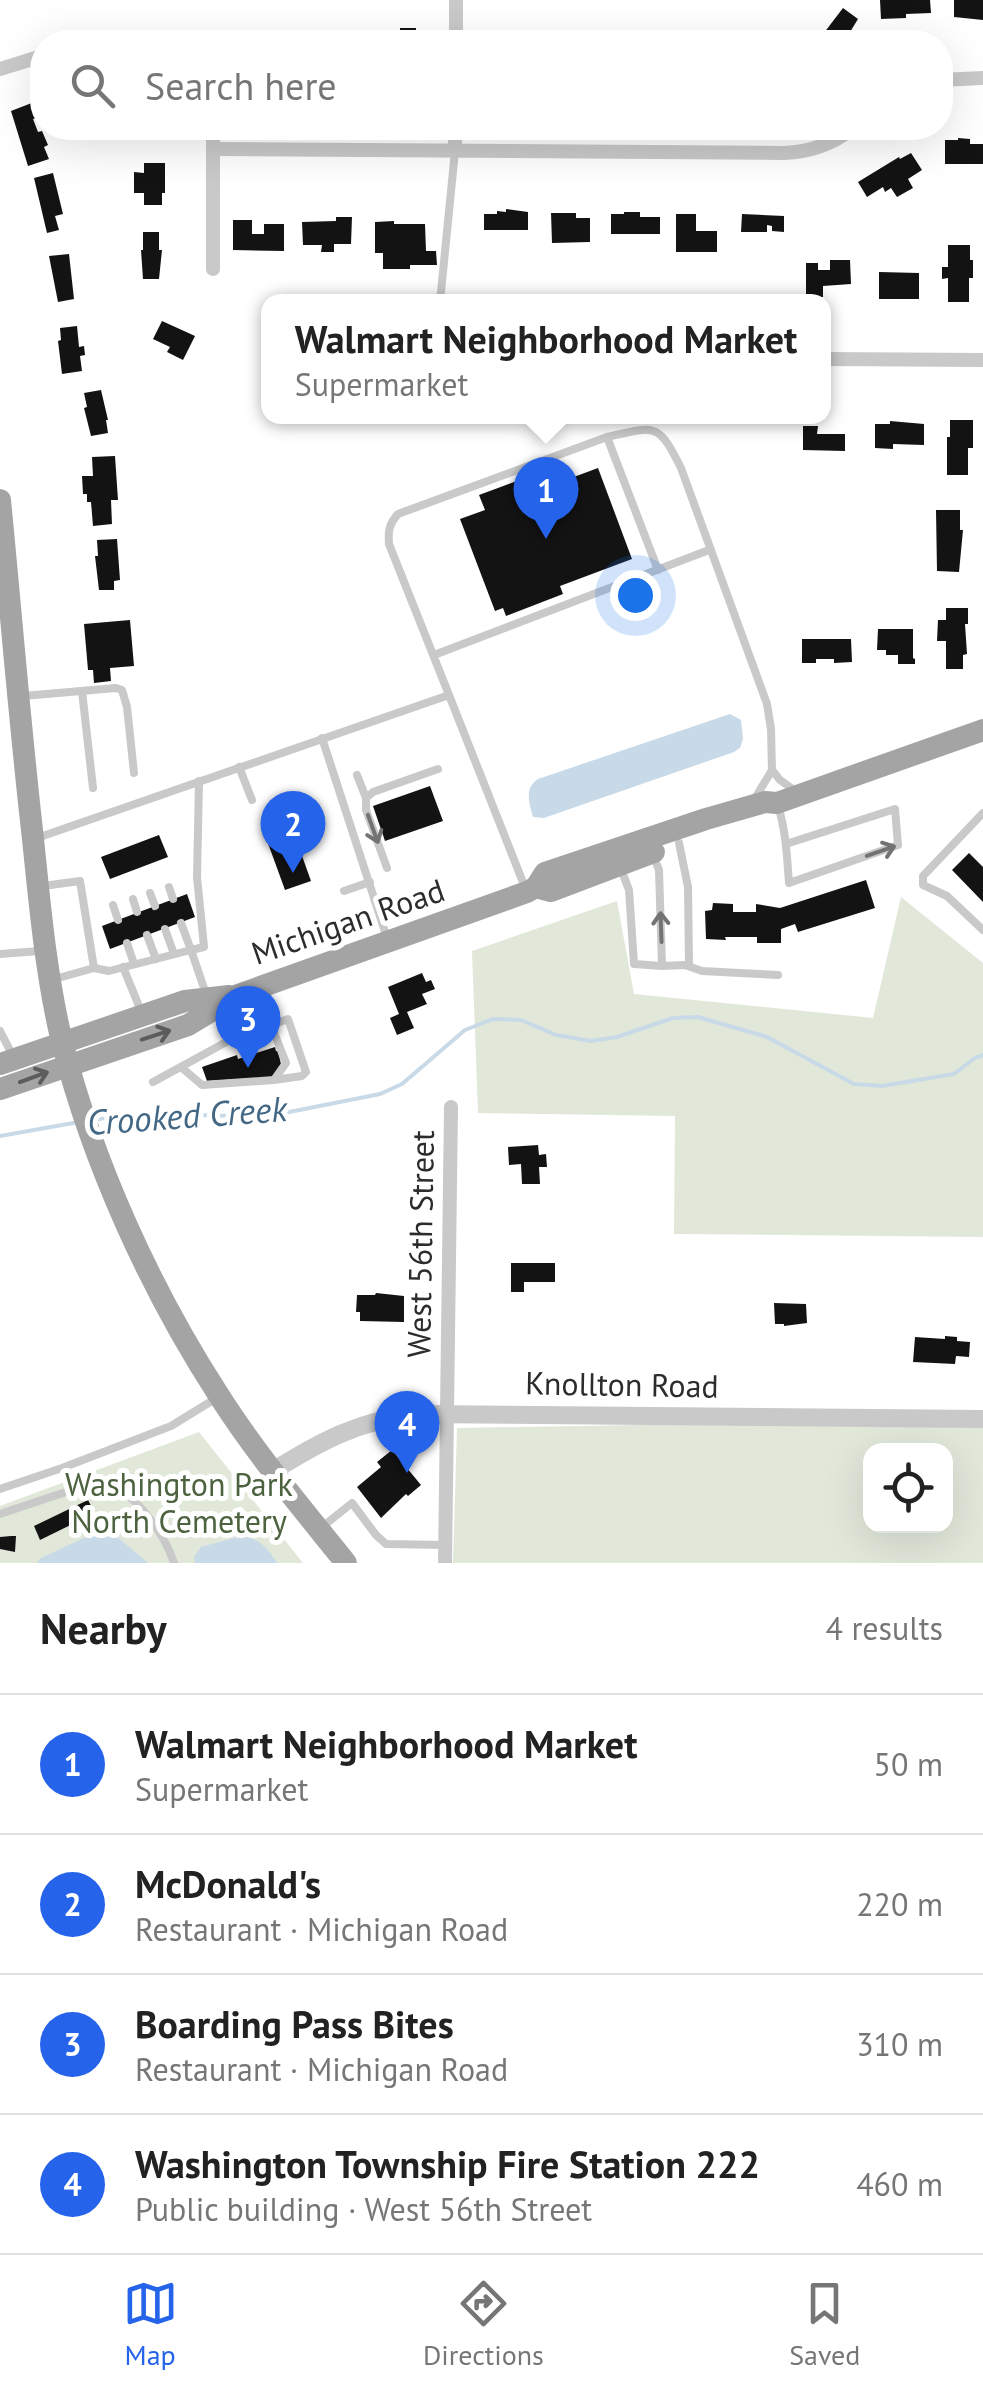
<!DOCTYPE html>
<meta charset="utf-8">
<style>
:root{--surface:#fff;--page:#f2f2f2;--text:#222;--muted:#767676;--line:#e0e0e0;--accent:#2563eb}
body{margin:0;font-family:"PT Sans",sans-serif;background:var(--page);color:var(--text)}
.controls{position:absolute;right:30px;bottom:30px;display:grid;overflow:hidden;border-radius:20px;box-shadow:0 10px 40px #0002}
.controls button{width:90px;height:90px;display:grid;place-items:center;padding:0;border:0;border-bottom:2px solid var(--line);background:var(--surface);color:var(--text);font:50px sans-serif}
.you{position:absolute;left:635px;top:595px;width:35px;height:35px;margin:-25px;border:8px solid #fff;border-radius:50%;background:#1a73e8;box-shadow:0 0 0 15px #1a73e833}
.badge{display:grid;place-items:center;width:65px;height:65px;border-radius:50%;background:var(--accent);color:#fff;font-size:32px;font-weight:700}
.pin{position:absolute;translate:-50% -82px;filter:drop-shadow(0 2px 5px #0008)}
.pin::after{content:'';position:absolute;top:52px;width:35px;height:30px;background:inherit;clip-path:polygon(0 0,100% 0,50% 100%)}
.popup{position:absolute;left:261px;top:294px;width:570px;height:130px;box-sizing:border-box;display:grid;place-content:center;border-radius:20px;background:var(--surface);filter:drop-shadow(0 2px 8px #0005);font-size:32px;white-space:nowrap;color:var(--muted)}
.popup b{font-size:38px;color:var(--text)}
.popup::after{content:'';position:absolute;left:50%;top:100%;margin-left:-20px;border:20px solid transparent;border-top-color:var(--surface)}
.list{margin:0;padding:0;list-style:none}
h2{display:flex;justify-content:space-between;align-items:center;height:130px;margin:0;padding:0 40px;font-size:42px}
h2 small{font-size:32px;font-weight:400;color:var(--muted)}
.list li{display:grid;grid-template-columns:65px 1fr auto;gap:30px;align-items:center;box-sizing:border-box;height:140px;padding:0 40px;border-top:2px solid var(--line)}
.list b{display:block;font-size:38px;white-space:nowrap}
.list p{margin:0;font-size:32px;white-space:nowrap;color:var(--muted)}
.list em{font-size:32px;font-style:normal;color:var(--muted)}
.icon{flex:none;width:55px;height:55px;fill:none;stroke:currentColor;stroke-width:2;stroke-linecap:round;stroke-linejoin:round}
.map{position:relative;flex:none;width:983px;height:1563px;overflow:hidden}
.search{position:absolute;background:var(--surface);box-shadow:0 10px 40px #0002;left:30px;right:30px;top:30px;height:110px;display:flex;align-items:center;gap:25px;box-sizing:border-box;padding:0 35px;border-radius:40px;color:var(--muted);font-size:38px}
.sheet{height:690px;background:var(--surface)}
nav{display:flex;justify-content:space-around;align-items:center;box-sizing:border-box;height:140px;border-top:2px solid var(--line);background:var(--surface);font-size:28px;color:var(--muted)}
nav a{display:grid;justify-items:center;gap:5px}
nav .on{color:var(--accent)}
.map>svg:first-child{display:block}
</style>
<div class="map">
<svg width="983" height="1563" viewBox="0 0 983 1563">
<rect width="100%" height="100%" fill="#fff"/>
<g fill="#e1e8da" fill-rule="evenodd">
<polygon points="901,897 983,963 983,1237 674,1234 675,1116 478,1113 472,951 617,901 634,994 873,1018"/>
<path d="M 983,1419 L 983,1563 L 453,1563 L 457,1428 ZM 870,1450 L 946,1450 L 946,1526 L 870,1526 Z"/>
<polygon points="199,1432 303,1563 0,1563 0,1506"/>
</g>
<g fill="#c8d9e7">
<path d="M 730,714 L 741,720 L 743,739 L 740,748 L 734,752 L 544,818 L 533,817 C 529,803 524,788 538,779 Z"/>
<polygon points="103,1532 116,1536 148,1563 37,1563 41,1558 92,1534"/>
<path d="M 241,1536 C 259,1538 268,1548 277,1563 L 195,1563 L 194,1557 L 201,1547 Z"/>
</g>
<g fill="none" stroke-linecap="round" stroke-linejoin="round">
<g stroke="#c8d9e7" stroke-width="4">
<polyline points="93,1120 122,1115 166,1114 264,1117 380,1094 402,1084 465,1030 493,1019 521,1020 556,1035 591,1041 617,1037 673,1018 698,1017 767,1037 854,1084 882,1086 954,1074 975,1058 983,1055"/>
<polyline points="0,1136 79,1122"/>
</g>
</g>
<g fill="#131313">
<polygon points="880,0 930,0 931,13 906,14 906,18 881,19"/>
<polygon points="954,0 983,0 983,20 954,17"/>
<polygon points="843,8 858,19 844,42 817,42"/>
<rect x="400" y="28" width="16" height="14"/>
<polygon points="42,99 42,116 33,119 38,132 42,131 48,145 44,147 49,159 28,166 11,111"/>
<polygon points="958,138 970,139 970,144 983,144 983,164 945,164 945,140 958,140"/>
<polygon points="911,153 922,170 908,179 913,188 897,197 891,188 885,192 883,187 867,197 858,182 899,157 900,159"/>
<polygon points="144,163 165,163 165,193 162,193 162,205 144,205 144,193 134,193 134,172 144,173"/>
<polygon points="53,173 63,214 55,216 59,230 47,233 34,178"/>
<polygon points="506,209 528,212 528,230 484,230 484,214 497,214 497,211 506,212"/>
<polygon points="624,212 640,212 640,217 660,217 660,234 611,234 611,214 624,214"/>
<polygon points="551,213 576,213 576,218 590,218 590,242 552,243"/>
<polygon points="676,214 696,214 696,231 717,231 717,252 676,252"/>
<polygon points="742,214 784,216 784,232 772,231 772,226 767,225 767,232 741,232"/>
<polygon points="336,217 352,217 351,244 334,244 334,252 321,252 322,245 303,245 302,222 336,221"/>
<polygon points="233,220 252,220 252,234 264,234 264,224 284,224 284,251 233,250"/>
<polygon points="394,221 394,224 425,224 426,251 436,251 437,265 410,265 410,269 383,269 383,253 375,253 375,222"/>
<polygon points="143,232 159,232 159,250 162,250 159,279 143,279 141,250 143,250"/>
<polygon points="948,245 970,245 970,260 973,260 973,278 969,278 969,302 948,302 948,278 942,279 942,267 948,267"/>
<polygon points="69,254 74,299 58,302 49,256"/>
<polygon points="830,260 850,260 851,284 823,286 823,297 806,297 806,263 818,263 818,270 830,270"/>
<polygon points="879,272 919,273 919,299 879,299"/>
<polygon points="162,321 195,336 183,360 167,352 170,347 153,339"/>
<polygon points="77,326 79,347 84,346 85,355 80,356 82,371 62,374 58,341 61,340 60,328"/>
<polygon points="101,390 108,420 106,420 108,433 91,436 84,408 87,407 84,393"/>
<polygon points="950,420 973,420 973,448 968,448 968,475 947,475 947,437 950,437"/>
<polygon points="890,421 924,424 924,445 893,444 893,449 875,448 875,424 890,424"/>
<polygon points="803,426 818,426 817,434 845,434 845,451 803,450"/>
<polygon points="115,456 118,500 111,500 112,524 93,526 91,502 87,502 87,494 83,494 82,476 93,476 92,457"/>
<polygon points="598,468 632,559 560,586 563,594 506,616 503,608 495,611 460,519 485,510 479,495 522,479 528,494"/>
<polygon points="936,510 960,510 960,530 963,530 959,572 937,571"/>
<polygon points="117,539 120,580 114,581 114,590 99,590 95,556 98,556 97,540"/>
<polygon points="946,608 968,608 968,624 965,624 967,654 963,655 963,669 946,669 946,641 937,641 938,620 946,620"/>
<polygon points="130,620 134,666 110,668 111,681 94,683 93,670 88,670 84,624"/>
<polygon points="878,629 913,629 913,658 915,659 915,664 898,664 898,655 886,655 886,650 877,650"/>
<polygon points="802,639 851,639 852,662 834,663 834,659 816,659 816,663 802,663"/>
<polygon points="430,786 443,821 385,841 373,806"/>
<polygon points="291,825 311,881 285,890 265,835"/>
<polygon points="159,835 168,857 110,879 101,857"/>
<polygon points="969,853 983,867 983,902 952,870"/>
<polygon points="866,880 875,908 798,932 795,924 781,929 781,943 757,943 757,937 725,937 726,940 706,939 705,911 712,910 713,903 733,904 733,912 756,912 756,904 780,908"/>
<polygon points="187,894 195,917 110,949 102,926"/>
<polygon points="422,973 426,982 431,980 435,989 422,994 427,1004 407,1012 414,1028 397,1035 390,1018 399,1014 388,987"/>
<polygon points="275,1047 276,1051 278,1051 281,1064 274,1077 207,1081 202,1067 237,1055 238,1059"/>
<polygon points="538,1145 539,1155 546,1154 547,1167 539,1167 540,1184 522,1184 521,1164 509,1165 508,1147"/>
<polygon points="511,1263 555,1263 555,1282 524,1282 524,1292 511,1292"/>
<polygon points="376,1293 404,1296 404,1322 360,1321 360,1312 356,1312 357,1295 375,1295"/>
<polygon points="774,1303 806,1304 807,1323 784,1326 784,1324 775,1324"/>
<polygon points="945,1336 957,1337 957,1341 970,1342 969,1357 956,1356 955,1364 913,1362 915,1337 945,1339"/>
<polygon points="392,1450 421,1485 408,1496 406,1494 381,1518 357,1487 381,1467 377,1462"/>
<polygon points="88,1500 95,1513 40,1540 34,1526"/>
<polygon points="11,1536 16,1536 15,1552 0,1549 0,1537"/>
</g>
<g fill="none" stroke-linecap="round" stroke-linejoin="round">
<g stroke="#c9c9c9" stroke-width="8">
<polyline points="440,302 455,151"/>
<polyline points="607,437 658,570"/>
<polyline points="434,655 709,550"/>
<polyline points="82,691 93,788"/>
<path d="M 449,695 L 389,544 C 388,531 389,524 398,514 L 607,437 C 656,426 658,422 681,468 L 767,704 L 771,729 L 772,770 L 754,800"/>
<polyline points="23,696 116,688 122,690 127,707 134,773"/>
<polyline points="322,738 387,938"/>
<polyline points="239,767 252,800"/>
<polyline points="772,770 780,780 794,790"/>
<polyline points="357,775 366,798"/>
<path d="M 778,806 C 786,831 787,857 789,883 L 898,845 L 895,809 L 786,844"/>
<polyline points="983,813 923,876 923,885 947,896 983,930"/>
<polyline points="37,838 449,695 526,890"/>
<polyline points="679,843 688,887 689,966"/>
<polyline points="387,868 366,810 366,798 373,792 438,769"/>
<polyline points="621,869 629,890 634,964 662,966 659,870 653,855"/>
<polyline points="43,886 80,881 94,968"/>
<polyline points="169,887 173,899"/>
<polyline points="344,891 370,882"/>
<polyline points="150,893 155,906"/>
<polyline points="133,899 137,912"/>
<polyline points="113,905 118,920"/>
<polyline points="181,923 191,950 204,947 197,877 199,781"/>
<polyline points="165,929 174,954"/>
<polyline points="147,935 156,959"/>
<polyline points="127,943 134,964"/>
<polyline points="0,954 40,951"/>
<polyline points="662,966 685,965 702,971 778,975"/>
<polyline points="123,967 141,1011"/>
<polyline points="51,980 94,968 109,971 191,950 206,994"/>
<polyline points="265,991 277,1023 288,1019 306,1072 302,1076 274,1080"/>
<polyline points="218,1012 230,1040 273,1025"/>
<polyline points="0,1031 14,1058"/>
<polyline points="181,1067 202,1085 274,1080 286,1063 271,1025"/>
<polyline points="153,1082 230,1040"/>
<polyline points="0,1489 62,1468 171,1426 215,1399"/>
<path d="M 0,1514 L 87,1485 C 90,1484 100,1482 103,1483 C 134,1489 165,1535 174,1563"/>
<polyline points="322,1527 352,1503 376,1535 386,1544 445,1545"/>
</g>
<g stroke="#c9c9c9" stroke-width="14">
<polyline points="456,42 456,0"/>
<polyline points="0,69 42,56"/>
<polyline points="940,80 983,78"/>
<path d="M 213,149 L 784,153 C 810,152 833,144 853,128"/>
<polyline points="455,151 455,128"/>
<polyline points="213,269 213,128"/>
<polyline points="824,359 983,360"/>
<polyline points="445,1563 451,1107"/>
</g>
<path stroke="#c9c9c9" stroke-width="18" d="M 273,1471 C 321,1441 358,1421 416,1414 L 983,1419"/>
<g stroke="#a4a4a4" stroke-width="22">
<path d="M 0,500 C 11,613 20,726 33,839 C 40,907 46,975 62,1042 C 93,1163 150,1289 218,1394 C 256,1454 302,1508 346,1563"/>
<polyline points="536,887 551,891 654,852"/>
<polyline points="0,1064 185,1001 229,996"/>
<polyline points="0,1089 188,1025 238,995 527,892 536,887 545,873 706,819 765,802 777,803 983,730"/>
</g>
</g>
<defs><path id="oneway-shaft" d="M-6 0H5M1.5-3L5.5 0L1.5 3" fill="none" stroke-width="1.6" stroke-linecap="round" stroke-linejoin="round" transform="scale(2.5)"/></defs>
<g stroke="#737373">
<use href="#oneway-shaft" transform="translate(373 829) rotate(70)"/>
<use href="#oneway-shaft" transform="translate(881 851) rotate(-19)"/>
<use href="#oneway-shaft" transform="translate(661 927) rotate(-92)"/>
</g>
<g stroke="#5c5c5c">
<use href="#oneway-shaft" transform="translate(156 1035) rotate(-18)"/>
<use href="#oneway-shaft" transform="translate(34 1077) rotate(-20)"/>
</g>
<g text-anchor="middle" stroke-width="10" stroke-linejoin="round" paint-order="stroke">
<g font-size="32" fill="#2c2c2c" stroke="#fff">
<text transform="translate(348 922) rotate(-19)" y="11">Michigan Road</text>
<text transform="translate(421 1244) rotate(-89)" y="11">West 56th Street</text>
<text transform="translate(622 1385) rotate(1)" y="11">Knollton Road</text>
</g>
<g font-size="32" fill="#4d623e" stroke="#fff">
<text x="179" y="1496">Washington Park<tspan x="179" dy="37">North Cemetery</tspan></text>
</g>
<g font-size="35" font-style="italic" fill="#436885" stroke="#fff">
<text transform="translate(187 1116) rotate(-4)" y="12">Crooked Creek</text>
</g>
</g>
</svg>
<div class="controls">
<button><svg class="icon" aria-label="locate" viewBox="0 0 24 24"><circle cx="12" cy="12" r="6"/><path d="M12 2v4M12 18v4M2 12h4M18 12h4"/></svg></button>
</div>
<div class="you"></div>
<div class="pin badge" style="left:546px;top:539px">1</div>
<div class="popup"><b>Walmart Neighborhood Market</b>Supermarket</div>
<div class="pin badge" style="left:293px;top:873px">2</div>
<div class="pin badge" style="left:248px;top:1068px">3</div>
<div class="pin badge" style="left:407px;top:1473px">4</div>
<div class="search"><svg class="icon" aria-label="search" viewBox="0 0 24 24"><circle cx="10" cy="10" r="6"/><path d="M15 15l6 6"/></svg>Search here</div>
</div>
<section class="sheet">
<h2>Nearby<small>4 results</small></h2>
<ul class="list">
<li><span class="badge">1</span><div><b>Walmart Neighborhood Market</b><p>Supermarket</p></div><em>50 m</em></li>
<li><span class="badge">2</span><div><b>McDonald's</b><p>Restaurant · Michigan Road</p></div><em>220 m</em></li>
<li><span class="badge">3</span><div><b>Boarding Pass Bites</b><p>Restaurant · Michigan Road</p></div><em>310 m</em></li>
<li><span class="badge">4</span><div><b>Washington Township Fire Station 222</b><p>Public building · West 56th Street</p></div><em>460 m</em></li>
</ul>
</section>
<nav>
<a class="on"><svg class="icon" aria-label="map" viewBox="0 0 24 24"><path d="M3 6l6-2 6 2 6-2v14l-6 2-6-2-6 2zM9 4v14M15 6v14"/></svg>Map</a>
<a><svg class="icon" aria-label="directions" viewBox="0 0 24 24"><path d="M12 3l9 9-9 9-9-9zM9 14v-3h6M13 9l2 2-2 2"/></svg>Directions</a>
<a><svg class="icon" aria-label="saved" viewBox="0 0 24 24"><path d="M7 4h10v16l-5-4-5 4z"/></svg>Saved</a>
</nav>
